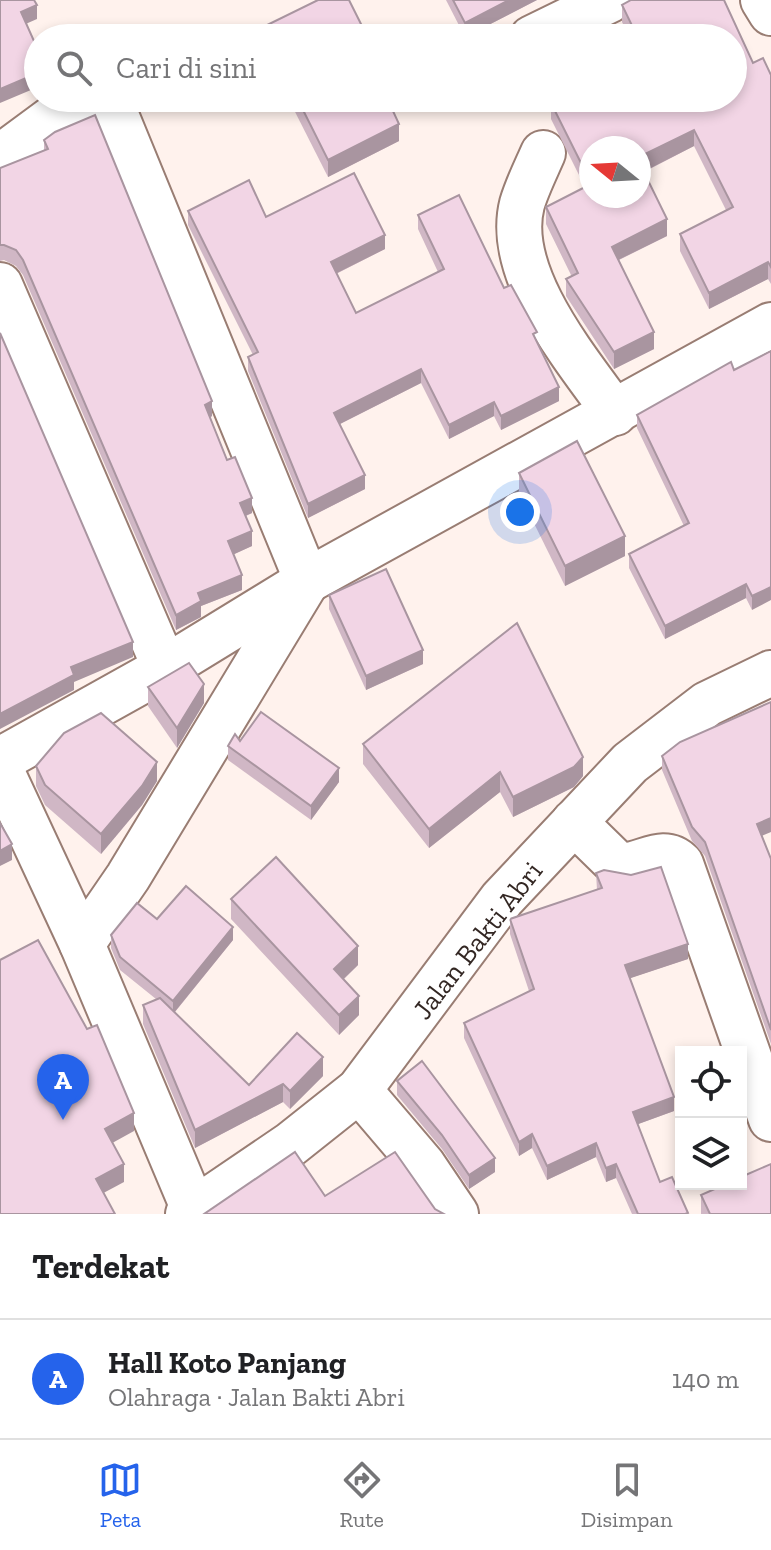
<!DOCTYPE html>
<html lang="id">
<meta charset="utf-8">
<style>
:root{--surface:#fff;--page:#f2f2f2;--text:#202124;--muted:#757577;--line:#e0e0e0;--accent:#2563eb}
body{margin:0;font-family:"Zilla Slab",serif;background:var(--page);color:var(--text)}
.controls{position:absolute;right:24px;bottom:24px;display:grid;overflow:hidden;border-radius:0px;box-shadow:0 4px 12px #0003}
.controls button{width:72px;height:72px;display:grid;place-items:center;padding:0;border:0;border-bottom:2px solid var(--line);background:var(--surface);color:var(--text);font:40px sans-serif}
.compass{position:absolute;left:579px;top:136px;width:72px;height:72px;border-radius:50%;background:var(--surface);box-shadow:0 4px 12px #0003;rotate:288deg}
.you{position:absolute;left:520px;top:512px;width:28px;height:28px;margin:-20px;border:6px solid #fff;border-radius:50%;background:#1a73e8;box-shadow:0 0 0 12px #1a73e833}
.badge{display:grid;place-items:center;width:52px;height:52px;border-radius:50%;background:var(--accent);color:#fff;font-size:26px;font-weight:700}
.pin{position:absolute;translate:-50% -66px;filter:drop-shadow(0 2px 4px #0008)}
.pin::after{content:'';position:absolute;top:42px;width:28px;height:24px;background:inherit;clip-path:polygon(0 0,100% 0,50% 100%)}
.list{margin:0;padding:0;list-style:none}
h2{display:flex;justify-content:space-between;align-items:center;height:104px;margin:0;padding:0 32px;font-size:34px}
h2 small{font-size:26px;font-weight:400;color:var(--muted)}
.list li{display:grid;grid-template-columns:52px 1fr auto;gap:24px;align-items:center;box-sizing:border-box;height:120px;padding:0 32px;border-top:2px solid var(--line)}
.list b{display:block;font-size:30px;white-space:nowrap}
.list p{margin:0;font-size:26px;white-space:nowrap;color:var(--muted)}
.list em{font-size:26px;font-style:normal;color:var(--muted)}
.icon{flex:none;width:44px;height:44px;fill:none;stroke:currentColor;stroke-width:2;stroke-linecap:round;stroke-linejoin:round}
.map{position:relative;flex:none;width:771px;height:1214px;overflow:hidden}
.search{position:absolute;background:var(--surface);box-shadow:0 4px 12px #0003;left:24px;right:24px;top:24px;height:88px;display:flex;align-items:center;gap:20px;box-sizing:border-box;padding:0 28px;border-radius:44px;color:var(--muted);font-size:30px}
.sheet{height:224px;background:var(--surface)}
nav{display:flex;justify-content:space-around;align-items:center;box-sizing:border-box;height:112px;border-top:2px solid var(--line);background:var(--surface);font-size:22px;color:var(--muted)}
nav a{display:grid;justify-items:center;gap:4px}
nav .on{color:var(--accent)}
.map>svg:first-child{display:block}
</style>
<div class="map">
<svg width="771" height="1214" viewBox="0 0 771 1214">
<rect width="100%" height="100%" fill="#fff2ed"/>
<g fill="none" stroke-linecap="round" stroke-linejoin="round">
<g stroke="#997d73" stroke-width="48">
<g id="minor">
<polyline points="763,0 771,13"/>
<polyline points="532,38 610,0"/>
<path d="M 543,153 C 536,169 527,187 522,204 C 504,274 577,360 615,413"/>
<polyline points="0,157 80,98"/>
<polyline points="0,285 165,668"/>
<polyline points="0,760 165,668 307,581 771,325"/>
<polyline points="0,768 82,944 194,1210"/>
<path d="M 574,822 L 618,865 C 640,869 662,844 681,864 L 771,1119"/>
<polyline points="82,944 128,877 307,581 116,115 109,105 96,98"/>
<polyline points="359,1090 423,1165 456,1214"/>
<polyline points="188,1214 291,1144 359,1090 502,899 630,763 707,704 771,673"/>
</g>
</g>
<use href="#minor" stroke="#fff" stroke-width="44"/>
</g>
<g fill="#d0b7c5" fill-rule="evenodd">
<polygon points="446,0 537,0 465,37"/>
<path d="M 631,0 L 724,0 L 753,63 L 763,58 L 771,75 L 771,284 L 768,279 L 709,309 L 680,251 L 680,234 L 726,210 L 694,146 L 644,172 L 667,219 L 667,236 L 619,260 L 654,332 L 654,349 L 614,369 L 566,296 L 566,279 L 572,277 L 546,224 L 546,207 L 585,187 L 551,119 L 551,103 L 561,98 L 733,98 L 733,38 L 630,38 L 622,22 L 622,5 ZM 591,148 L 639,148 L 639,196 L 591,196 Z"/>
<polygon points="288,98 387,98 399,141 328,177"/>
<polygon points="44,140 212,416 210,418 227,460 252,513 246,516 252,546 234,554 242,590 201,606 201,617 176,630 23,275 16,266 4,260 0,261 0,168 44,150"/>
<polygon points="188,211 266,217 385,249 336,274 356,313 438,272 418,229 418,215 504,288 537,343 559,401 501,430 494,416 449,439 421,383 340,424 365,489 308,518 248,371 248,357 253,355 188,225"/>
<polygon points="771,351 752,610 746,598 665,639 629,568 629,554 684,526 637,428 637,415 734,370"/>
<polygon points="519,473 625,556 565,586 519,493"/>
<polygon points="329,595 423,664 366,690 329,609"/>
<polygon points="148,687 204,703 177,748 148,706"/>
<polygon points="240,741 339,782 311,820 228,760 228,746"/>
<polygon points="363,744 583,776 574,787 513,817 500,792 429,848 363,764"/>
<polygon points="662,756 762,836 771,859 771,1044 705,856 692,841 662,770"/>
<polygon points="36,766 157,781 142,805 101,854 45,805 36,786"/>
<polygon points="596,873 688,959 630,978 674,1111 638,1124 660,1182 688,1214 632,1214 616,1178 606,1182 596,1157 547,1180 532,1148 519,1156 464,1038 464,1023 529,991 510,934 510,919 597,890"/>
<polygon points="231,899 358,965 344,979 359,1015 339,1035 231,919"/>
<polygon points="157,919 233,940 175,1012 249,1085 323,1076 290,1109 283,1102 195,1148 143,1024 143,1005 156,999 120,970 111,948 111,935"/>
<polygon points="397,1081 495,1172 469,1189 442,1149 397,1095"/>
<polygon points="701,1195 771,1214 701,1214"/>
</g>
<g fill="#a995a0">
<polygon points="509,0 537,0 465,37 465,23"/>
<polygon points="37,5 37,19 21,26 21,12"/>
<polygon points="38,73 38,87 0,103 0,89"/>
<polygon points="399,124 399,141 328,177 328,160"/>
<polygon points="694,130 694,146 639,174 639,157"/>
<polygon points="667,219 667,236 612,263 612,247"/>
<polygon points="385,235 385,249 331,276 331,262"/>
<polygon points="768,262 768,279 709,309 709,293"/>
<polygon points="654,332 654,349 614,369 614,352"/>
<polygon points="421,369 421,383 334,427 334,413"/>
<polygon points="559,387 559,401 501,430 501,416"/>
<polygon points="212,401 212,416 205,420 205,405"/>
<polygon points="494,402 494,416 449,439 449,425"/>
<polygon points="365,475 365,489 308,518 308,504"/>
<polygon points="252,498 252,513 240,518 240,503"/>
<polygon points="252,531 252,546 228,557 228,541"/>
<polygon points="625,536 625,556 565,586 565,566"/>
<polygon points="242,575 242,590 201,606 201,617 176,630 176,615 198,593"/>
<polygon points="746,584 746,598 665,639 665,626"/>
<polygon points="771,587 771,600 752,610 752,596"/>
<polygon points="133,642 133,657 74,682 74,690 0,729 0,714 71,667"/>
<polygon points="423,650 423,664 366,690 366,676"/>
<polygon points="204,684 204,703 177,748 177,728"/>
<polygon points="583,757 583,776 574,787 513,817 513,797"/>
<polygon points="157,762 157,781 142,805 101,854 101,834"/>
<polygon points="339,768 339,782 311,820 311,806"/>
<polygon points="500,772 500,792 429,848 429,829"/>
<polygon points="771,818 771,832 757,838 757,824"/>
<polygon points="12,844 12,860 0,866 0,851"/>
<polygon points="233,927 233,940 173,1014 173,1001"/>
<polygon points="688,944 688,959 625,980 625,965"/>
<polygon points="358,946 358,965 334,988 334,969"/>
<polygon points="359,996 359,1015 339,1035 339,1015"/>
<polygon points="323,1057 323,1076 290,1109 290,1091"/>
<polygon points="283,1084 283,1102 195,1148 195,1130"/>
<polygon points="674,1097 674,1111 633,1126 633,1112"/>
<polygon points="134,1113 134,1131 105,1147 105,1129"/>
<polygon points="532,1134 532,1148 519,1156 519,1142"/>
<polygon points="596,1143 596,1157 547,1180 547,1166"/>
<polygon points="495,1158 495,1172 469,1189 469,1175"/>
<polygon points="124,1164 124,1182 96,1197 96,1179"/>
<polygon points="616,1164 616,1178 606,1182 606,1168"/>
</g>
<g fill="#f2d5e5" stroke="#a995a0" stroke-width="2">
<polygon points="0,0 34,0 37,5 21,12 38,50 38,73 0,89"/>
<polygon points="318,0 349,0 368,38 266,38 261,28"/>
<polygon points="453,0 509,0 465,23"/>
<polygon points="631,0 724,0 753,63 763,58 771,75 771,267 768,262 709,293 680,234 733,207 694,130 639,157 639,148 591,148 591,183 551,103 561,98 733,98 733,38 638,38 622,5"/>
<polygon points="297,98 387,98 399,124 328,160"/>
<polygon points="95,115 212,401 205,405 227,460 235,457 252,498 240,503 252,531 228,541 242,575 198,593 201,601 176,615 23,260 16,250 4,245 0,245 0,168 48,149 44,140 55,132"/>
<polygon points="639,162 667,219 612,247 654,332 614,352 566,279 578,273 546,207 591,184 591,196 639,196"/>
<polygon points="354,173 385,235 331,262 356,313 444,269 418,215 459,195 504,288 511,285 537,332 533,334 559,387 501,416 494,402 449,425 421,369 334,413 365,475 308,504 248,357 258,352 188,211 249,180 266,217"/>
<polygon points="0,333 133,642 71,667 74,675 0,714"/>
<polygon points="771,351 771,587 752,596 746,584 665,626 629,554 689,523 637,415 731,362 734,370"/>
<polygon points="577,441 625,536 565,566 519,473"/>
<polygon points="386,569 423,650 366,676 329,595"/>
<polygon points="517,623 583,757 574,767 513,797 500,772 429,829 363,744"/>
<polygon points="189,663 204,684 177,728 148,687"/>
<polygon points="771,702 771,818 757,824 771,859 771,1030 705,842 692,827 662,756 680,742"/>
<polygon points="261,712 339,768 311,806 228,746 235,734 240,741"/>
<polygon points="101,713 157,762 142,786 101,834 45,785 36,766 64,733"/>
<polygon points="0,823 12,844 0,851"/>
<polygon points="276,857 358,946 334,969 359,996 339,1015 231,899"/>
<polygon points="661,867 688,944 625,965 674,1097 633,1112 660,1182 672,1177 688,1213 685,1214 638,1214 616,1164 606,1168 596,1143 547,1166 532,1134 519,1142 464,1023 534,989 510,919 602,888 596,873 604,870 631,875"/>
<polygon points="186,886 233,927 173,1001 120,957 111,935 137,903 157,919"/>
<polygon points="38,940 87,1029 97,1025 134,1113 105,1129 124,1164 96,1179 115,1214 0,1214 0,960"/>
<polygon points="160,998 249,1085 297,1033 323,1057 290,1091 283,1084 195,1130 143,1005"/>
<polygon points="422,1061 495,1158 469,1175 442,1135 397,1081"/>
<polygon points="295,1152 325,1196 395,1152 435,1209 444,1214 204,1214"/>
<polygon points="771,1164 771,1214 710,1214 701,1195 726,1184 741,1184 741,1177"/>
</g>
<g text-anchor="middle" stroke-width="6" stroke-linejoin="round" paint-order="stroke">
<g font-size="28" fill="#332723" stroke="#fff">
<text transform="translate(477 940) rotate(-52)" y="10">Jalan Bakti Abri</text>
</g>
</g>
</svg>
<div class="controls">
<button><svg class="icon" aria-label="locate" viewBox="0 0 24 24"><circle cx="12" cy="12" r="6"/><path d="M12 2v4M12 18v4M2 12h4M18 12h4"/></svg></button>
<button><svg class="icon" aria-label="layers" viewBox="0 0 24 24"><path d="M12 4l9 5-9 5-9-5zM3 14l9 5 9-5"/></svg></button>
</div>
<svg class="compass" viewBox="-18 -18 36 36"><path d="M0-13l5 13h-10z" fill="#e53935"/><path d="M0 13l5-13h-10z" fill="#757577"/></svg>
<div class="you"></div>
<div class="pin badge" style="left:63px;top:1120px">A</div>
<div class="search"><svg class="icon" aria-label="search" viewBox="0 0 24 24"><circle cx="10" cy="10" r="6"/><path d="M15 15l6 6"/></svg>Cari di sini</div>
</div>
<section class="sheet">
<h2>Terdekat<small></small></h2>
<ul class="list">
<li><span class="badge">A</span><div><b>Hall Koto Panjang</b><p>Olahraga · Jalan Bakti Abri</p></div><em>140 m</em></li>
</ul>
</section>
<nav>
<a class="on"><svg class="icon" aria-label="map" viewBox="0 0 24 24"><path d="M3 6l6-2 6 2 6-2v14l-6 2-6-2-6 2zM9 4v14M15 6v14"/></svg>Peta</a>
<a><svg class="icon" aria-label="directions" viewBox="0 0 24 24"><path d="M12 3l9 9-9 9-9-9zM9 14v-3h6M13 9l2 2-2 2"/></svg>Rute</a>
<a><svg class="icon" aria-label="saved" viewBox="0 0 24 24"><path d="M7 4h10v16l-5-4-5 4z"/></svg>Disimpan</a>
</nav>
